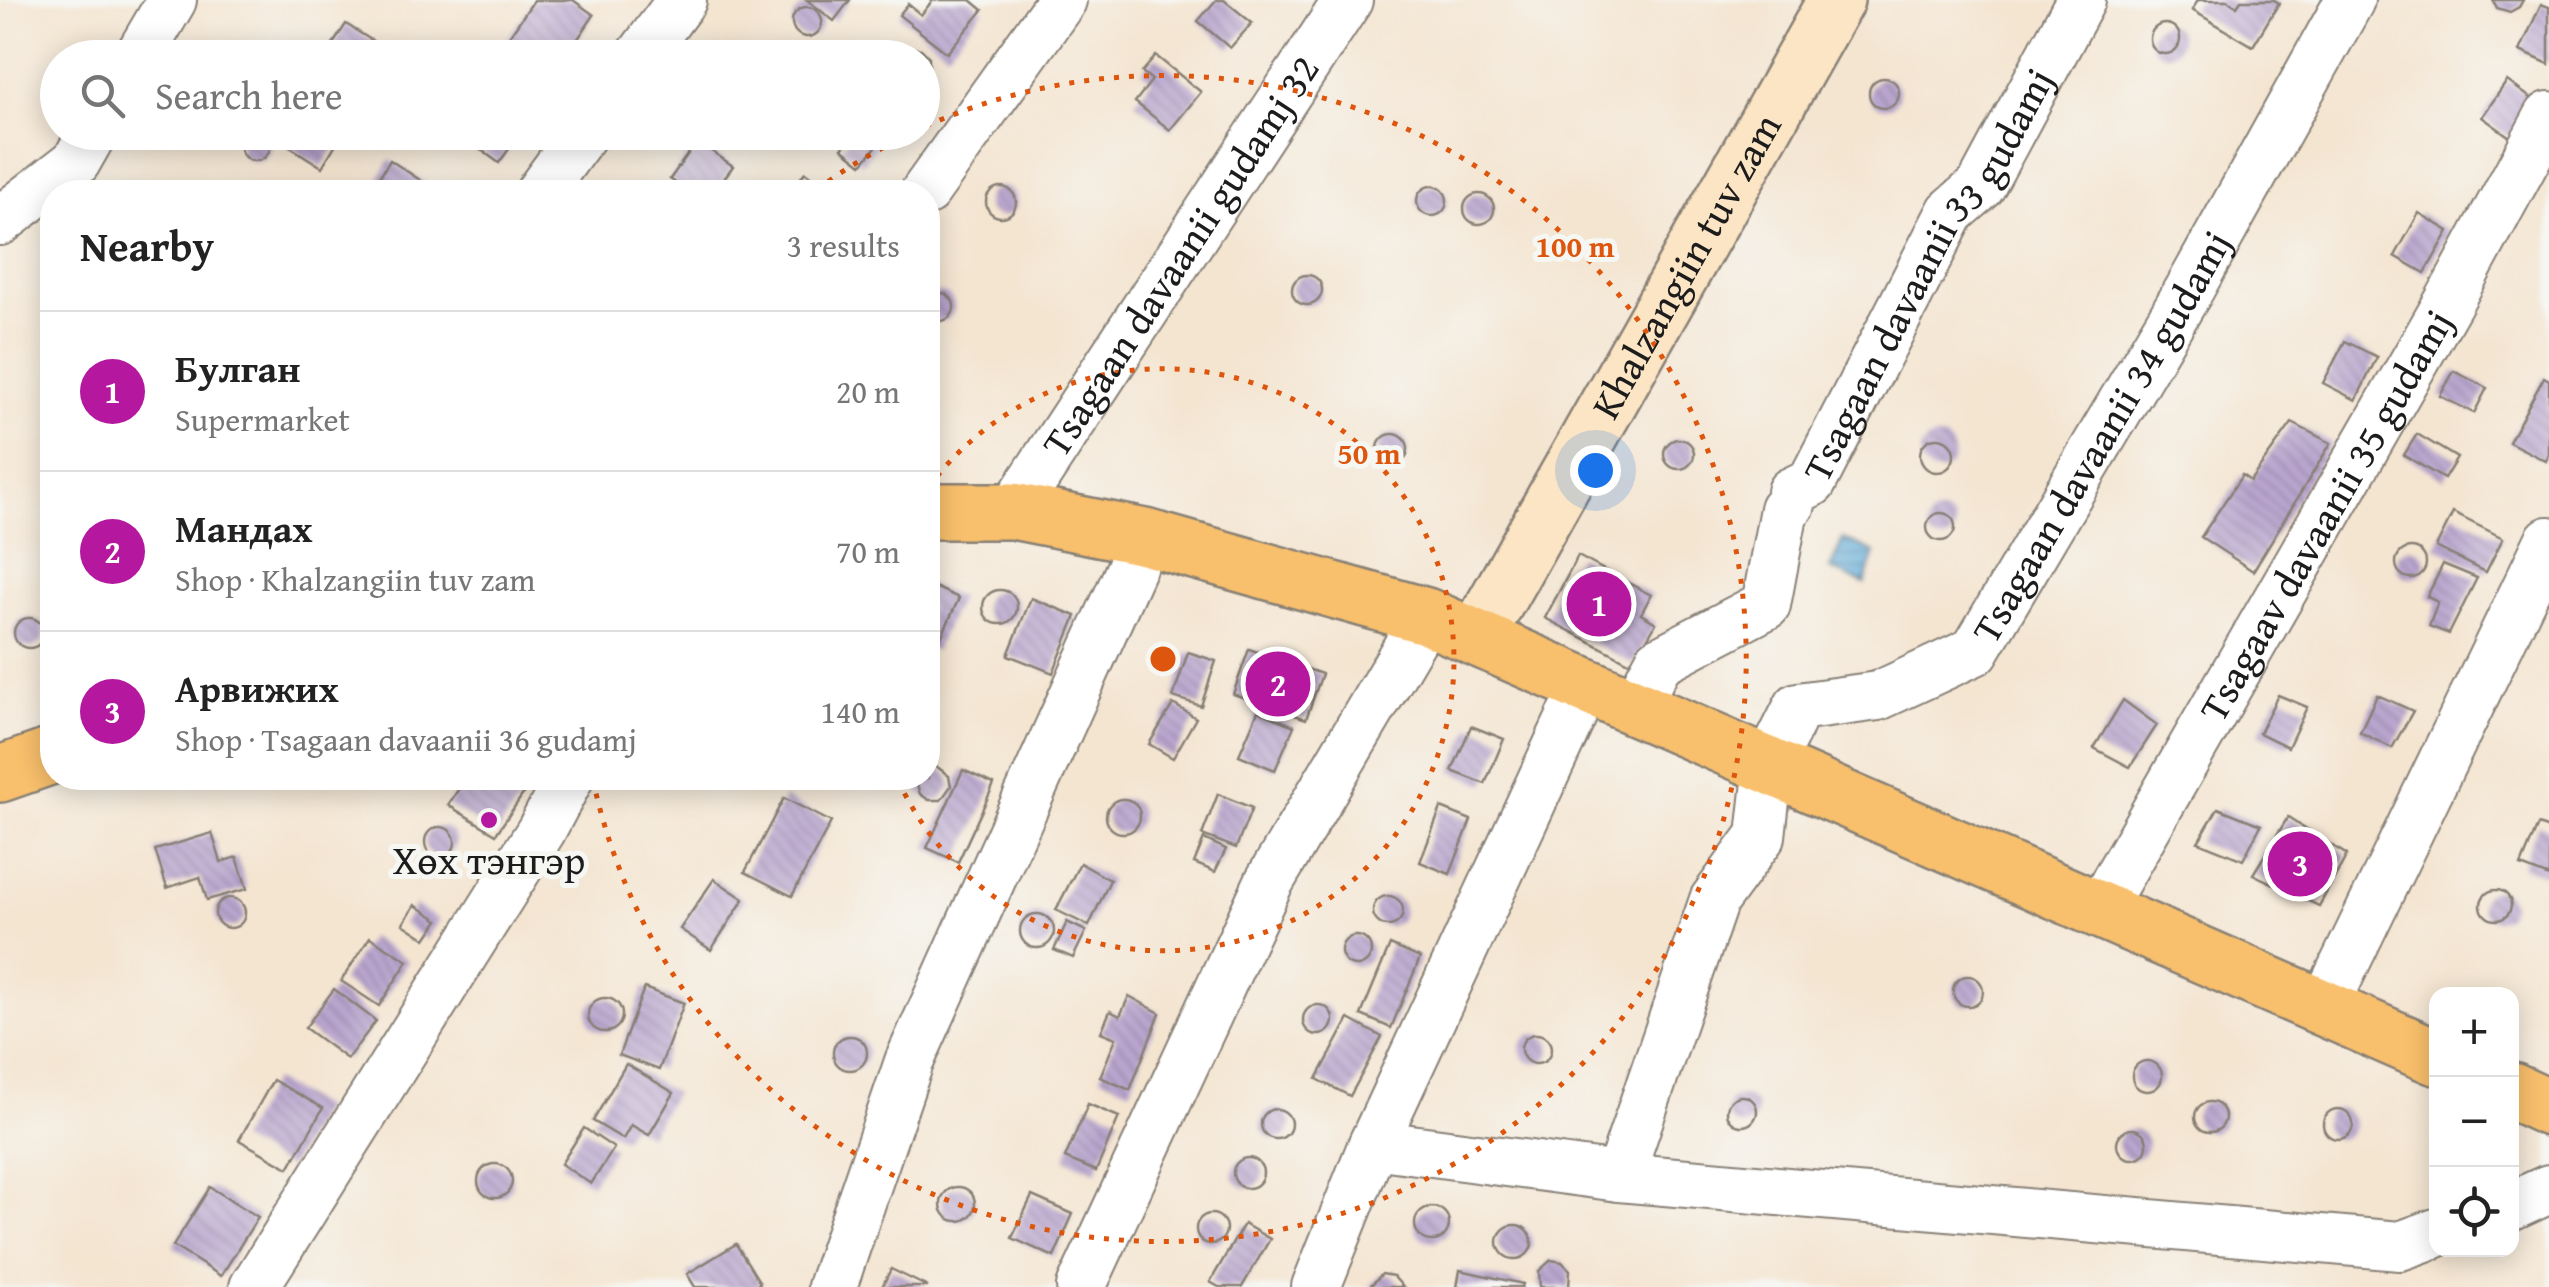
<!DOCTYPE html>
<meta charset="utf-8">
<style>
:root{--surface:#fff;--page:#f2f2f2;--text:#222;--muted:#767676;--line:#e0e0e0;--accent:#b5179e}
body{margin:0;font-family:"Gentium Book Plus",serif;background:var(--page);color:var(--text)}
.controls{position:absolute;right:30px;bottom:30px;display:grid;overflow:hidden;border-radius:20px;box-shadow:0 5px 25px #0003}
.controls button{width:90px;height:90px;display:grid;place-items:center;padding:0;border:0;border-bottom:2px solid var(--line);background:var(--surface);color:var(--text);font:50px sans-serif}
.you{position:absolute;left:1595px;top:470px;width:35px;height:35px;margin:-25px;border:8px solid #fff;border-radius:50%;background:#1a73e8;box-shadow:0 0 0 15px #1a73e833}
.badge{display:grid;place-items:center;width:65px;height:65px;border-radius:50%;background:var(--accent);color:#fff;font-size:32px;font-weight:700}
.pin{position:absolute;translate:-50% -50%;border:5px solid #fff;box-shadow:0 2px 10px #0006}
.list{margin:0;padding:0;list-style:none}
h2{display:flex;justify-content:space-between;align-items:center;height:130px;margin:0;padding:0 40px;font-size:42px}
h2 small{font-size:32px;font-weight:400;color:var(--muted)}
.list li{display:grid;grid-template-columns:65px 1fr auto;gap:30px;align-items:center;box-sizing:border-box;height:160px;padding:0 40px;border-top:2px solid var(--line)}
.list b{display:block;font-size:38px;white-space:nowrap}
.list p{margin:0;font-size:32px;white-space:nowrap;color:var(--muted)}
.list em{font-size:32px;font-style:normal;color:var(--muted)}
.icon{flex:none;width:55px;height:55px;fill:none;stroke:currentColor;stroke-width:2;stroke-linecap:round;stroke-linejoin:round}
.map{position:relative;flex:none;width:2549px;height:1287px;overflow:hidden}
.search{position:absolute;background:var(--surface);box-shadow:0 5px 25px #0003;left:40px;top:40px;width:900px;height:110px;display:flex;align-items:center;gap:25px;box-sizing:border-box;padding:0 35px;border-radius:55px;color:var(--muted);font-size:38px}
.panel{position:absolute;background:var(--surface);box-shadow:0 5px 25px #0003;left:40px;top:180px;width:900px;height:610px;border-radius:40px}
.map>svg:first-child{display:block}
</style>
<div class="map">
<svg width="2549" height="1287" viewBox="0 0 2549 1287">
<defs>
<pattern id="water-rules" width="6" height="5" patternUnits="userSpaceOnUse" patternTransform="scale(2.5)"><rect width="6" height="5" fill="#60aad8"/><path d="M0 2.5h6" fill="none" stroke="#4e8aae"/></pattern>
<pattern id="building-back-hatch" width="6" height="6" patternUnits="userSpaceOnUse" patternTransform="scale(2.5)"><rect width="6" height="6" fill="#b9a5ce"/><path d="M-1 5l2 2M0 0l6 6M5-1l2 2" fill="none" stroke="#9e8db0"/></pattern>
</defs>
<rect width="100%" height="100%" fill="#f6f6f2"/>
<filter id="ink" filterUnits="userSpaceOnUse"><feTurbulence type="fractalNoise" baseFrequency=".01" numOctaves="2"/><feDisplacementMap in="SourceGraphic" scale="20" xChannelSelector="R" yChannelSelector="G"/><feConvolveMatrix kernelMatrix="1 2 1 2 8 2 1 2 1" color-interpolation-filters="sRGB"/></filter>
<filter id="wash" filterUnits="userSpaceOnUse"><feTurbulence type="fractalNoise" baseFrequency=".0048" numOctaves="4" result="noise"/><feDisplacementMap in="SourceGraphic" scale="40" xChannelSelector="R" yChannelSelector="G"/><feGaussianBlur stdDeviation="2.25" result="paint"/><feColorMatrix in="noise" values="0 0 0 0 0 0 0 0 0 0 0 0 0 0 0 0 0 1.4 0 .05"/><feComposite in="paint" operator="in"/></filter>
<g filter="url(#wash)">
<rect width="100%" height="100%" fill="#f4e5d1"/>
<polygon fill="url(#water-rules)" stroke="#3e637a" stroke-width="2.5" points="1843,539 1875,553 1865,584 1830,569"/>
<g id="blocks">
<g fill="url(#building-back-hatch)">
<polygon points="534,0 573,0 594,15 565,58 536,58 508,38"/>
<polygon points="807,0 850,0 834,21"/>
<polygon points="933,0 971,0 983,10 947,53 899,15 908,4 921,15"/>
<polygon points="1216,0 1224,0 1252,23 1230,48 1198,21"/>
<polygon points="2198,0 2228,0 2237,6 2241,0 2274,0 2279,3 2253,46 2192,10"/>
<polygon points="2493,0 2523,0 2519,7 2510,12 2497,8"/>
<polygon points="2541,4 2549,7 2549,64 2520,51"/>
<circle cx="807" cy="22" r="15"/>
<polygon points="346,24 390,52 386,58 324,58"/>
<circle cx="2165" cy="39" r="15"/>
<polygon points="911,48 921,49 929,57 929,67 922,76 922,58 900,58"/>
<polygon points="1156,56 1201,92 1170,130 1135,102 1152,80 1142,72"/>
<circle cx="1884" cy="93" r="15"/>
<polygon points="2507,81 2535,101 2510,137 2482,117"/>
<circle cx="255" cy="146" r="15"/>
<polygon points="294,132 343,132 322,167 287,145"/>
<polygon points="470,132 521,132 499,163 466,139"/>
<polygon points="715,132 747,132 738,147"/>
<polygon points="855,132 888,132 862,164 842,148"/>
<polygon points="697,141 733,166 714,192 688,192 670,179"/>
<polygon points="390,160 438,192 397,192 378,179"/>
<polygon points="805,172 831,192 790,192"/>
<circle cx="1432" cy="201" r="15"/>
<circle cx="1001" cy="202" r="15"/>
<circle cx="1479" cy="209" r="15"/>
<polygon points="2419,213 2449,231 2425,273 2395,256"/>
<circle cx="1307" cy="290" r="15"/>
<circle cx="940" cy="307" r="14"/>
<polygon points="2345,341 2377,357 2356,400 2323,383"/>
<polygon points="2454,371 2487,388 2474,413 2440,396"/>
<polygon points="2544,377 2549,380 2549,455 2546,461 2509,442"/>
<polygon points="2292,423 2331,443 2253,571 2201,537 2242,475 2250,481"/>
<polygon points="2417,434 2457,458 2444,479 2404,455"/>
<circle cx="1393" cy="449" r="15"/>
<circle cx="1937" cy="455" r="17"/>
<circle cx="1679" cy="454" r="15"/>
<polygon points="2453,513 2503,538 2486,572 2436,547"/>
<circle cx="1941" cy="527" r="14"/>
<circle cx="2411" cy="563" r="15"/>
<polygon points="1578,556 1651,595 1641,614 1656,623 1633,664 1545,618"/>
<polygon points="2443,564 2477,578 2449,634 2429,626 2438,602 2427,597"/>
<polygon points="928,584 959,598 935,651 928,648"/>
<circle cx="1000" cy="607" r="17"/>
<polygon points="1031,598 1076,616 1053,673 1008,655"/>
<circle cx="29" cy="633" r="15"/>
<polygon points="1249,649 1322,674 1306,719 1233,694"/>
<polygon points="1188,652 1216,661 1201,706 1173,697"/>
<polygon points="2278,695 2307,707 2288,747 2259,733"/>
<polygon points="2377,695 2413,711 2392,748 2360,732"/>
<polygon points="2123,700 2157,725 2130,767 2094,748"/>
<polygon points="1173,704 1196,718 1173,758 1149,744"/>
<polygon points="1258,711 1294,726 1275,770 1239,755"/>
<polygon points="1471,726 1504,739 1485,784 1452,771"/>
<polygon points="936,766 949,776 951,786 941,800 929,800 920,794 916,782 918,778 928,778 928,768"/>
<polygon points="963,770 994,784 958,862 927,848"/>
<polygon points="466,778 534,778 496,834 448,805"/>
<polygon points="1218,794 1252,808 1236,848 1202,835"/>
<polygon points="784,798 831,822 792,896 745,872"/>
<circle cx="1123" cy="816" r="17"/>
<polygon points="1441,808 1471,820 1450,874 1420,862"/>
<polygon points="2218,808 2261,825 2243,860 2198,842"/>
<polygon points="2288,817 2347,855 2319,906 2253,874"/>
<polygon points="2538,825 2549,829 2549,877 2521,866"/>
<circle cx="440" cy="842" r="15"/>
<polygon points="212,833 221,862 237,857 247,889 207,900 200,877 167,888 155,850"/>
<polygon points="1204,839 1226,849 1215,872 1194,863"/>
<polygon points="1080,863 1110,880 1089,926 1056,910"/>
<polygon points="714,879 744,899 711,950 680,929"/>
<circle cx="2496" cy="905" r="15"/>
<circle cx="1388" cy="911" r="15"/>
<circle cx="230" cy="913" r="15"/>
<polygon points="415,905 439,920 426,939 403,924"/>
<circle cx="1037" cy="931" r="17"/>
<polygon points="1067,922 1086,931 1073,958 1054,950"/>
<circle cx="1356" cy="951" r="15"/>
<polygon points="370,937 408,961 379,1006 341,981"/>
<polygon points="1390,945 1420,958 1391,1028 1361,1015"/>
<circle cx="1968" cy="991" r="15"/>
<polygon points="644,988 684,1003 659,1070 619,1055"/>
<polygon points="334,989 376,1021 347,1059 305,1028"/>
<polygon points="1129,996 1160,1013 1130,1090 1100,1077 1116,1038 1101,1032 1110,1011 1120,1016"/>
<circle cx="605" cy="1015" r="17"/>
<circle cx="1318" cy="1020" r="15"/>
<polygon points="1349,1019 1382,1037 1350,1096 1317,1079"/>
<circle cx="1536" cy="1049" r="15"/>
<circle cx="850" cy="1053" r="17"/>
<circle cx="2147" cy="1076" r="15"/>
<polygon points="626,1064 674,1093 649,1135 631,1125 623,1139 593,1121"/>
<polygon points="273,1080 323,1108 289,1168 239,1140"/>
<circle cx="1742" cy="1111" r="15"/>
<circle cx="2210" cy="1117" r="15"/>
<polygon points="1088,1104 1119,1117 1096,1171 1065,1158"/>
<circle cx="1276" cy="1124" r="15"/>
<circle cx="2338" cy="1124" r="15"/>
<polygon points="584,1128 614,1148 591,1184 561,1164"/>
<circle cx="2132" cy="1144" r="15"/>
<circle cx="1248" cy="1173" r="15"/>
<circle cx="495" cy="1181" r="17"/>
<circle cx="958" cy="1204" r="17"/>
<polygon points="210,1187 258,1217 221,1276 173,1246"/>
<polygon points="1032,1196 1073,1214 1054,1257 1012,1238"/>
<circle cx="1432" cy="1224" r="17"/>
<circle cx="1211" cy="1229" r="15"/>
<polygon points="1244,1224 1270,1239 1242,1287 1219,1287 1210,1282"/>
<circle cx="1515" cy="1242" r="17"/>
<polygon points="736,1244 760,1283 754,1287 695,1287 687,1274"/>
<polygon points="1551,1260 1562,1262 1570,1270 1569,1287 1540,1287 1539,1271"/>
<polygon points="891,1269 928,1287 882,1287"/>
<polygon points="1460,1270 1523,1284 1522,1287 1457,1287"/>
<polygon points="1382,1274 1393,1276 1403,1287 1369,1287"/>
</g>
</g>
</g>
<g filter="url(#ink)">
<use href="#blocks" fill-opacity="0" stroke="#888076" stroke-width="2.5"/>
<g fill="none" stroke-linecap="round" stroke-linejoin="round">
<g stroke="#888076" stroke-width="52">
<g id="street">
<polyline points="138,58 172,0"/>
<polyline points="639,58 682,0"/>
<polyline points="540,192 584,132"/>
<polyline points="925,192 1062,0"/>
<polyline points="0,221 76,162 93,132"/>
<path id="s1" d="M 1013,511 L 1348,0"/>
<path id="s2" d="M 1635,706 L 1659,661 L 1766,605 L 1784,509 L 1791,504 L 1791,492 L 1812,482 L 1951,212 L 1981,186 L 2081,0"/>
<path id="s3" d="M 2099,910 L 2448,303 L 2549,116"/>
<polyline points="2324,1007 2549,541"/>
<polyline points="1373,1144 1619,1177 2400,1246 2436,1233"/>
<path id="s4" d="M 1619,1177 L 1714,900 L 1761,836 L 1769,765 L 1798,707 L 1878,696 L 1975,651 L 2189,290 L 2350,0"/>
<polyline points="2512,1206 2549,1189"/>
<polyline points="254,1287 541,831 569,778"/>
<polyline points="832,1287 909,1062 1145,537"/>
<polyline points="1081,1287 1269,882 1426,616"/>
<polyline points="1316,1287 1373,1144 1586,685"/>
</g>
</g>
<g stroke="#888076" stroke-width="60">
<g id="secondary">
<path id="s5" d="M 1477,636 L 1836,0"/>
</g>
</g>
<g stroke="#888076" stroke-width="60">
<g id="highway">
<polyline points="928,511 1013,511 1145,537 1426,616 2436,1057"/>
<polyline points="0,774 52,756"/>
<polyline points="2512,1091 2549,1108"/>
</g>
</g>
<use href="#street" stroke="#fff" stroke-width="48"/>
<use href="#secondary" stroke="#fce5c4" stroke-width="55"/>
<use href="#highway" stroke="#f8bf6c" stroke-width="55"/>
</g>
</g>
<g fill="none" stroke="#de560d" stroke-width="5" stroke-dasharray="5 10">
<path d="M928 488A291 291 0 1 1 898 780"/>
<path d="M816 190A583 583 0 0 1 912 133M926 126A583 583 0 1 1 593 780"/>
</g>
<circle fill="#b5179e" stroke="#f6f6f2" stroke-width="4" cx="489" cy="820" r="10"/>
<g text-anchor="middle" stroke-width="10" stroke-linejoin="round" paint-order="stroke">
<g font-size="40" fill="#1c1c1c" stroke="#f6f6f2">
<text dy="14" stroke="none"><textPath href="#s1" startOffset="305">Tsagaan davaanii gudamj 32</textPath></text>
<text dy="14" stroke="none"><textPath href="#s5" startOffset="425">Khalzangiin tuv zam</textPath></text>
<text dy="14" stroke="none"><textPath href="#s2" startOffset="552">Tsagaan davaanii 33 gudamj</textPath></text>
<text dy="14" stroke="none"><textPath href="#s4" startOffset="945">Tsagaan davaanii 34 gudamj</textPath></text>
<text dy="14" stroke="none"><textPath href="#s3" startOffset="455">Tsagaav davaanii 35 gudamj</textPath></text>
</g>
<g font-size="40" fill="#1c1c1c" stroke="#f6f6f2">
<text x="489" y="874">Хөх тэнгэр</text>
</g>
</g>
<circle cx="1163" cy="659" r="15" fill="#de560d" stroke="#f6f6f2" stroke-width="5"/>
<g font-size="30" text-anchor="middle" font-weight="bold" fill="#de560d" stroke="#f6f6f2" stroke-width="10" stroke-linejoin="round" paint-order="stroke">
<text x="1575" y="257">100 m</text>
<text x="1369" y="464">50 m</text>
</g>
</svg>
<div class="controls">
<button>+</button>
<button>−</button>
<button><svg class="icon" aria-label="locate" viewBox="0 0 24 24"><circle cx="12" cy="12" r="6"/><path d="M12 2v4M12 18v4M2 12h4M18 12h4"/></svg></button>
</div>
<div class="you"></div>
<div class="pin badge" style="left:1599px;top:604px">1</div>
<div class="pin badge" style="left:1278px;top:684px">2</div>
<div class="pin badge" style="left:2300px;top:864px">3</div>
<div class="search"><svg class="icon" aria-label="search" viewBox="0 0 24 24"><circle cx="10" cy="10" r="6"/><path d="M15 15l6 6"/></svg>Search here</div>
<section class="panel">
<h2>Nearby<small>3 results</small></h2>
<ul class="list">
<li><span class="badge">1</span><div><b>Булган</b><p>Supermarket</p></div><em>20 m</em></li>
<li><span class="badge">2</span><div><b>Мандах</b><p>Shop · Khalzangiin tuv zam</p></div><em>70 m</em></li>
<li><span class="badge">3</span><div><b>Арвижих</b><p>Shop · Tsagaan davaanii 36 gudamj</p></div><em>140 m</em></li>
</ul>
</section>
</div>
